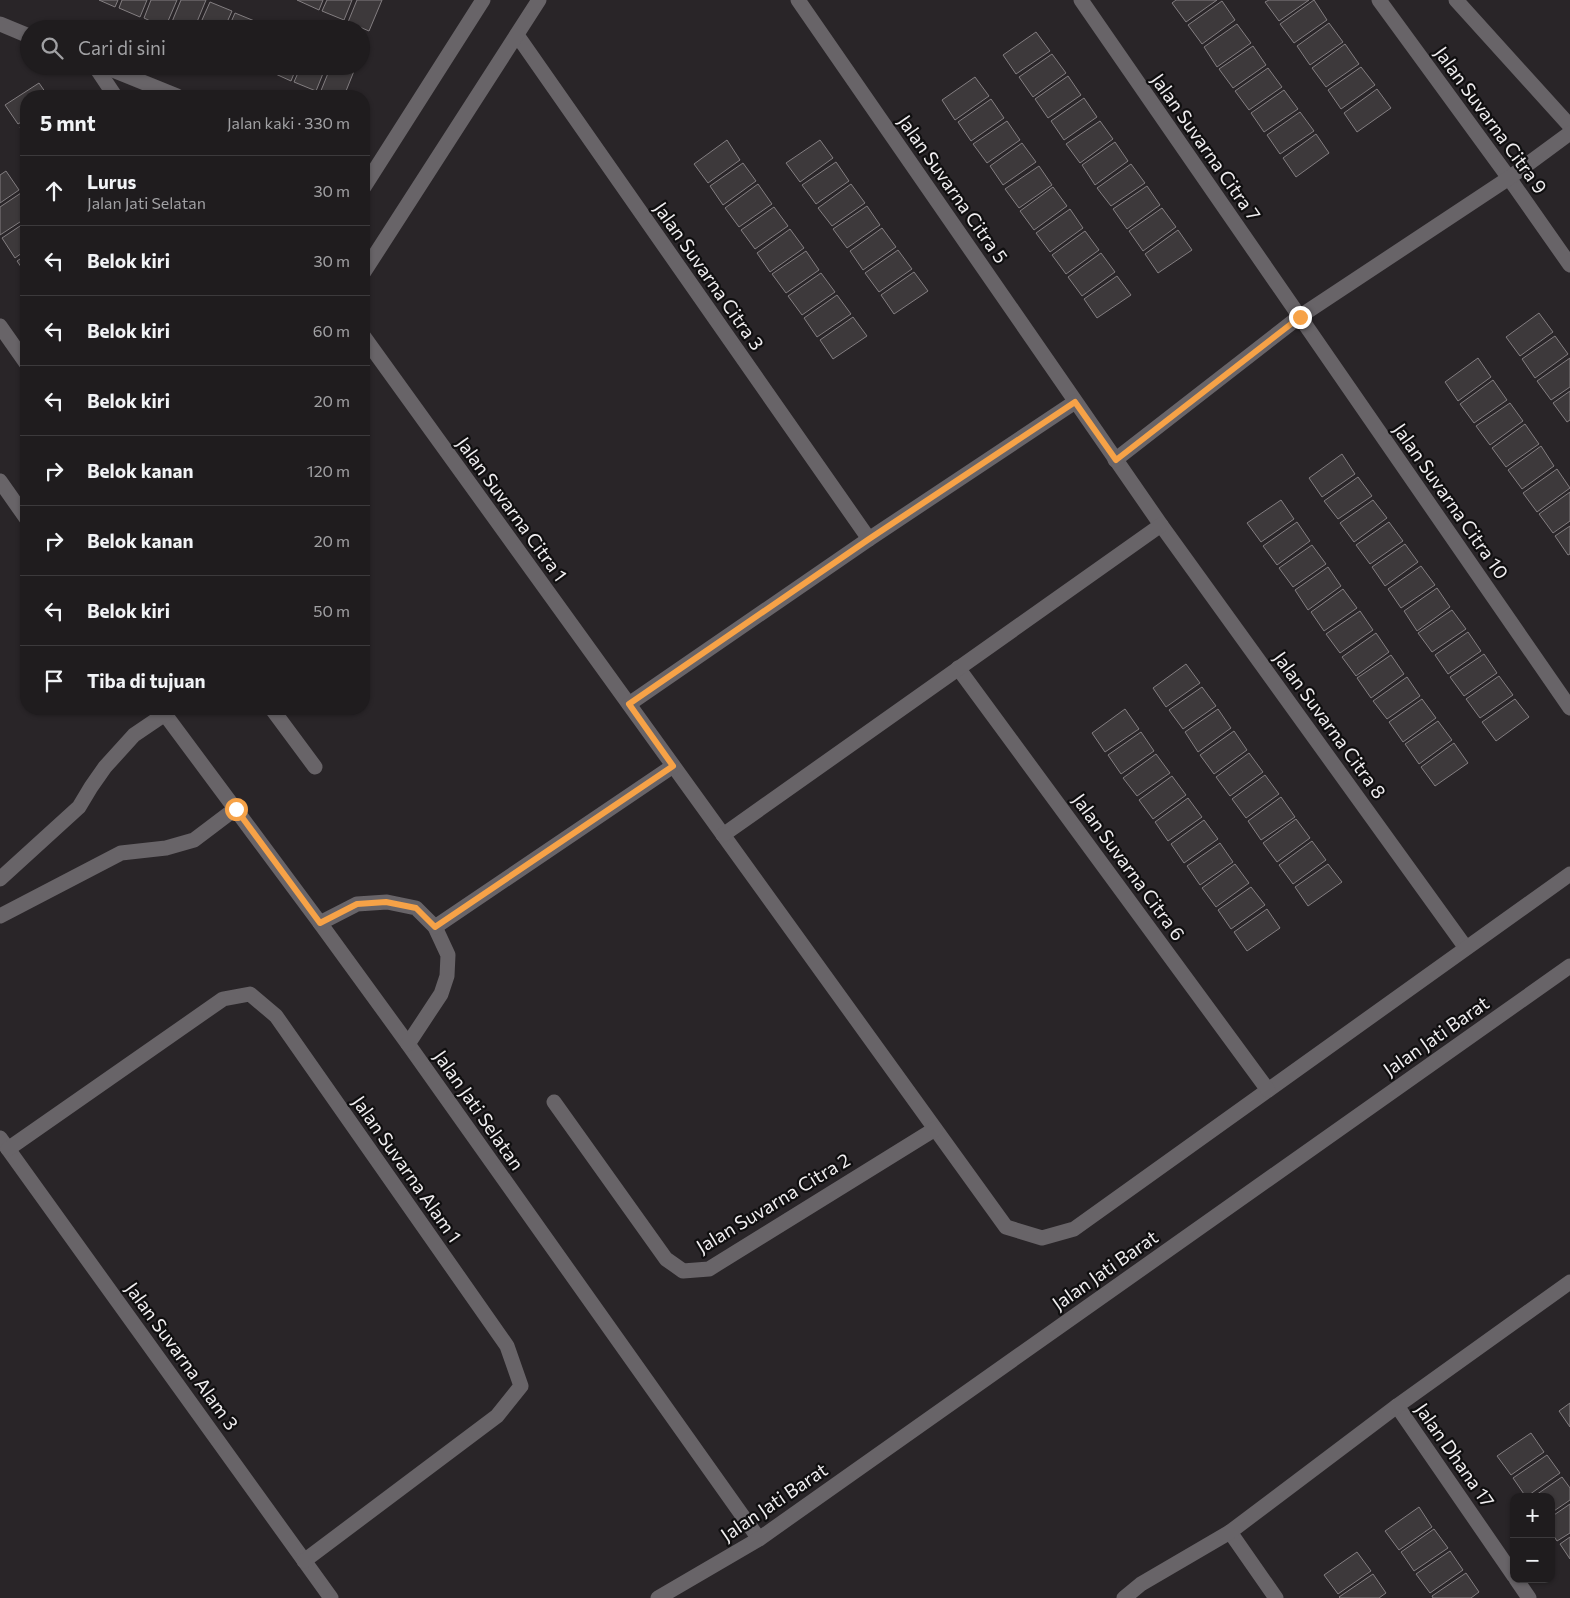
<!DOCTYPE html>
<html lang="id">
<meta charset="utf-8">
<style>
:root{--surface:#1f1c1e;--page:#272527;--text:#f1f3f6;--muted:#a1a1a4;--line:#3c3a3c}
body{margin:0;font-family:Commissioner,sans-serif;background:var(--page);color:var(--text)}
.controls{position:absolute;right:15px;bottom:15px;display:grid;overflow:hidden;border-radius:10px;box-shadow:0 1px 4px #0004}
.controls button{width:45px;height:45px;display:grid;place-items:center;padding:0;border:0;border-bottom:1px solid var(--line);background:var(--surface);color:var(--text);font:25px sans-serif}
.stop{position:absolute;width:15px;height:15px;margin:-11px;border:4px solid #f6a247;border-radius:50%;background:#fff}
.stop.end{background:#f6a247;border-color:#fff;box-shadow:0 1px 5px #0008}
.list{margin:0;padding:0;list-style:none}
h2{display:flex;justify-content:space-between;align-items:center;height:65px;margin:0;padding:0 20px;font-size:21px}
h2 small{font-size:16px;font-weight:400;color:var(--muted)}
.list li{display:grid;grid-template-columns:32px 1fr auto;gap:15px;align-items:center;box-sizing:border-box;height:70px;padding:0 20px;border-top:1px solid var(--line)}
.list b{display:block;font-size:19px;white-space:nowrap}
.list p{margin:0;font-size:16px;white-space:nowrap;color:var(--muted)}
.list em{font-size:16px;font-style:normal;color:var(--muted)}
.icon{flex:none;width:28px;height:28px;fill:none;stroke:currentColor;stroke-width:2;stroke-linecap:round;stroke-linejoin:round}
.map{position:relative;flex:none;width:1570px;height:1598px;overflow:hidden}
.search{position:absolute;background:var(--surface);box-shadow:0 1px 4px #0004;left:20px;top:20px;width:350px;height:55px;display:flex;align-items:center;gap:12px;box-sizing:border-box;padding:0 18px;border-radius:28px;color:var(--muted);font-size:19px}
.panel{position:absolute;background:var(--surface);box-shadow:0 1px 4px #0004;left:20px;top:90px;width:350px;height:625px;border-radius:20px}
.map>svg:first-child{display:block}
</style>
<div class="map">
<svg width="1570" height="1598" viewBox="0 0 1570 1598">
<rect width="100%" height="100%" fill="#292528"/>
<g fill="#3d393b" stroke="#837e81">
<polygon points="99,0 118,0 115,7"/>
<polygon points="122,0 147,0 140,17 119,8"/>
<polygon points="151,0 177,0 165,28 144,18"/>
<polygon points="181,0 206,0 194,29 169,29"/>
<polygon points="297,0 323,0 319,10"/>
<polygon points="327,0 352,0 344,20 322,11"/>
<polygon points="357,0 382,0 369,31 348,22"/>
<polygon points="1176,0 1217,0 1186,22 1172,3"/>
<polygon points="1269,0 1309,0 1279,21 1265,2"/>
<polygon points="1314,0 1327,20 1294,43 1280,24"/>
<polygon points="1222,1 1235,20 1202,44 1188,25"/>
<polygon points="210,2 232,11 224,29 198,29"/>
<polygon points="235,13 257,22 254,29 228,29"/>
<polygon points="1329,23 1343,42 1310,65 1297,46"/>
<polygon points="260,24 272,29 258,29"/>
<polygon points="1237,24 1251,43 1217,67 1204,47"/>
<polygon points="1036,32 1050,51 1016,74 1003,55"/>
<polygon points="1345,44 1359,64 1326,87 1312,68"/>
<polygon points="1253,46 1266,65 1233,88 1219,69"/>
<polygon points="1052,54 1066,73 1033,97 1019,77"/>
<polygon points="271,66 297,66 291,81 269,71"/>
<polygon points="301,66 326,66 316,91 294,82"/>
<polygon points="331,66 356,66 344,96 329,96 320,93"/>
<polygon points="1361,67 1375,85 1341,109 1328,90"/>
<polygon points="1268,68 1282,87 1249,110 1235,91"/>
<polygon points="1068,76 1081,95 1048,118 1035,99"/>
<polygon points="975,77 989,96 955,120 942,100"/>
<polygon points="39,83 48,96 26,96 26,119 18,124 5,105"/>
<polygon points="1377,89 1391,108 1357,132 1344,113"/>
<polygon points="1284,90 1298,109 1264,132 1251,113"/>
<polygon points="1084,98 1097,117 1064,140 1051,121"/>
<polygon points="991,99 1004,118 971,141 958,122"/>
<polygon points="1300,112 1314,131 1280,154 1267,135"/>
<polygon points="1007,121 1020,140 987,163 973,144"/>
<polygon points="1100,121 1113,139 1080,163 1066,144"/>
<polygon points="26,123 26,137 20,127"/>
<polygon points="1316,134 1329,153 1296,177 1283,158"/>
<polygon points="727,140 740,160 708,183 694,164"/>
<polygon points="820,140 833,158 800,182 786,163"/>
<polygon points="1115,142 1128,161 1095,185 1082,165"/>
<polygon points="1022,143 1036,162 1003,185 990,166"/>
<polygon points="836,162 849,181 816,204 802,185"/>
<polygon points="743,163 756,181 723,205 710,186"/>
<polygon points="1131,164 1145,183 1111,206 1097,188"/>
<polygon points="1039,166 1052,185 1019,208 1005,189"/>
<polygon points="6,171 19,190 0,203 0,175"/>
<polygon points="758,184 772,204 739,227 725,208"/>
<polygon points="851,184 865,203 832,226 818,208"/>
<polygon points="1147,186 1160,205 1127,229 1113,209"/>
<polygon points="1053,187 1067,206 1034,230 1020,211"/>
<polygon points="21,193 26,201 26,218 0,235 0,207"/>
<polygon points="867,206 880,225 847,248 833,229"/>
<polygon points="774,207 788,226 755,249 741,230"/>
<polygon points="1162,208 1176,227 1143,251 1129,231"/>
<polygon points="1070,209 1083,228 1050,252 1036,233"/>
<polygon points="26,222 26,250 15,258 2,238"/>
<polygon points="882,228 896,247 863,270 850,251"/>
<polygon points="790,229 804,248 770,272 757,253"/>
<polygon points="1178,230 1192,250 1158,273 1145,254"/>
<polygon points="1085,231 1099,250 1066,274 1052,255"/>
<polygon points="898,250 912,269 879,292 865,273"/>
<polygon points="806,251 819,270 786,293 772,274"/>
<polygon points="1101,253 1115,272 1082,296 1068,277"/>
<polygon points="26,255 26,274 17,261"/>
<polygon points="914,272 928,291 894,314 881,295"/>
<polygon points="821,273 835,292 802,315 788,296"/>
<polygon points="1117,276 1131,295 1097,318 1084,299"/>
<polygon points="837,295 851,314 817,337 804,318"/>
<polygon points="1539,313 1553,332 1520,356 1506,337"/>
<polygon points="853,317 867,336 833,359 820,340"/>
<polygon points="1555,336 1568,354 1535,378 1522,359"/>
<polygon points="1478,358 1491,377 1458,401 1445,382"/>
<polygon points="1570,358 1570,387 1551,400 1537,381"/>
<polygon points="1493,380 1507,400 1474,423 1460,404"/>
<polygon points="1570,391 1570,420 1567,422 1553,403"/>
<polygon points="1510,403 1523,421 1490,445 1476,426"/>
<polygon points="1525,424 1539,444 1506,467 1492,448"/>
<polygon points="1541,446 1554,466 1522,489 1508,470"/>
<polygon points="1342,454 1355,474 1322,497 1309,478"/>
<polygon points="1557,469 1570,488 1537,512 1523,493"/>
<polygon points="1358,477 1372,496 1338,519 1324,501"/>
<polygon points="1570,492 1570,521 1553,533 1539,514"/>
<polygon points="1281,500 1294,519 1261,542 1247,523"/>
<polygon points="1373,500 1387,518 1354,542 1340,523"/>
<polygon points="1297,522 1310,541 1277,565 1263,546"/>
<polygon points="1389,522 1403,541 1370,564 1356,545"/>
<polygon points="1570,526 1570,554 1568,555 1555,536"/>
<polygon points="1405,544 1418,562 1385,586 1372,567"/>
<polygon points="1312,545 1326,564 1293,587 1279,568"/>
<polygon points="1421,566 1435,585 1401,608 1388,589"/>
<polygon points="1328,567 1341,586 1308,610 1295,590"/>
<polygon points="1437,588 1450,607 1417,631 1404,611"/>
<polygon points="1343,589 1357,608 1324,631 1311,612"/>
<polygon points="1452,610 1466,629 1432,652 1418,633"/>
<polygon points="1360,611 1373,630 1340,653 1326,634"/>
<polygon points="1468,632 1481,651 1448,674 1435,655"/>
<polygon points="1376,633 1389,652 1356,676 1342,657"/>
<polygon points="1484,654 1497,673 1464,696 1450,677"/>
<polygon points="1391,655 1404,674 1371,698 1357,678"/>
<polygon points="1186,664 1200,683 1166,707 1153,688"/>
<polygon points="1499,676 1513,695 1480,718 1466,699"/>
<polygon points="1407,677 1420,696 1387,719 1373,701"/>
<polygon points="1202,687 1216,706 1183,729 1169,710"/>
<polygon points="1422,699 1436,718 1403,742 1389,722"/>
<polygon points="1515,699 1529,717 1496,741 1482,722"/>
<polygon points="1125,709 1139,729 1105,752 1092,733"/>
<polygon points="1218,709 1231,728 1198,752 1185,732"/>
<polygon points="1438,721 1452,740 1419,764 1405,744"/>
<polygon points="1234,731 1247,750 1214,774 1200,755"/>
<polygon points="1141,732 1154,751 1121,774 1108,755"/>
<polygon points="1454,743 1468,763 1435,786 1421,767"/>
<polygon points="1249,753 1263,772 1230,796 1216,777"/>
<polygon points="1156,754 1170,773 1137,796 1123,778"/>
<polygon points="1265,775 1279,794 1246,818 1232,799"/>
<polygon points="1172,776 1186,795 1153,819 1139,800"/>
<polygon points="1281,797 1295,817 1261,840 1248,821"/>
<polygon points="1188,798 1202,817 1168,841 1155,822"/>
<polygon points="1296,819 1310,838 1277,862 1263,843"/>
<polygon points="1204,820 1218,839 1184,863 1171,844"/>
<polygon points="1312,841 1326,860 1293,884 1279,865"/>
<polygon points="1220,843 1233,862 1200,885 1187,866"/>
<polygon points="1235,864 1249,883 1216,907 1202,888"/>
<polygon points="1328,864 1342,882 1308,906 1295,887"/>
<polygon points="1251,887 1265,905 1231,929 1218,910"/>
<polygon points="1267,909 1280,928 1247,951 1234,932"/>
<polygon points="1570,1403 1570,1427 1559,1411"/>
<polygon points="1531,1433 1544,1452 1511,1475 1497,1456"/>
<polygon points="1547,1455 1560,1473 1526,1497 1513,1478"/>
<polygon points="1562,1477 1570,1488 1570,1500 1551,1513 1551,1497 1533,1497"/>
<polygon points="1570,1504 1570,1533 1557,1541 1551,1532 1551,1517"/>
<polygon points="1419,1507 1432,1527 1399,1550 1385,1531"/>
<polygon points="1434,1529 1448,1548 1414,1571 1401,1552"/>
<polygon points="1570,1537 1570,1559 1560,1544"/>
<polygon points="1450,1551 1463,1570 1430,1593 1416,1574"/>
<polygon points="1357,1552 1371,1571 1338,1594 1324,1575"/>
<polygon points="1466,1573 1479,1592 1471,1598 1433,1598 1432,1596"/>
<polygon points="1373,1574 1386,1593 1379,1598 1340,1598 1339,1597"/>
</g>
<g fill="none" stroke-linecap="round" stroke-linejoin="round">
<g stroke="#686468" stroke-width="15">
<polyline points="798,0 1161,525 1466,948"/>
<polyline points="1081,0 1570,708"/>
<polyline points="1379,0 1509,178 1570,265"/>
<polyline points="1456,0 1570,126"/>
<polyline points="0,24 29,36"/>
<polyline points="517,35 869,539"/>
<polyline points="95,66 115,96"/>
<polyline points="103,66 177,96"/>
<polyline points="364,187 483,0"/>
<polyline points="364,272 539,0"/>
<polyline points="0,326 26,363"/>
<polyline points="364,337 1006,1227 1042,1238 1074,1229 1570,874"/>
<polyline points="1115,460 1299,317 1509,178 1570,133"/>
<polyline points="0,481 26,518"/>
<polyline points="958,668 1268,1090"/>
<polyline points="629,704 869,539 1075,402"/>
<polyline points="161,709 320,923 408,1044 759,1539"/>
<polyline points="272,709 315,767"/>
<polyline points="723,835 1161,525"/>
<polyline points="0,879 79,807 91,787 105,767 134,735 165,714"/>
<polyline points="0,916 121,853 166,848 194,840 235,809"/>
<polyline points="320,923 357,904 387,902 416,908 435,927 448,955 447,976 441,994 408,1044"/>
<polyline points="435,927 673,766"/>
<polyline points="554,1102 666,1259 683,1271 709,1269 935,1129"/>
<polyline points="0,1138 331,1598"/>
<polyline points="8,1149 223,999 250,994 276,1016 507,1346 521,1386 497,1416 304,1561"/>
<polyline points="1397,1406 1514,1576"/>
<polyline points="1230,1532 1276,1598"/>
<polyline points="1516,1579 1529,1598"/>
<polyline points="658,1598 759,1539 1570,966"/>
<polyline points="1124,1598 1141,1584 1230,1532 1397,1406 1570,1282"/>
</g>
</g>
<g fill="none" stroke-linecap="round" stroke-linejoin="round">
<polyline stroke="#f6a247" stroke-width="6" points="236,809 320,923 357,904 386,902 416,908 435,927 673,766 629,704 869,539 1075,402 1116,460 1300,317"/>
</g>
<g text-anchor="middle" stroke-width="4.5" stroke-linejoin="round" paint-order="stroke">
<g font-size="19" fill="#f0eef0" stroke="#100f10">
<text transform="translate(1491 120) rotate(54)" y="7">Jalan Suvarna Citra 9</text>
<text transform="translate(1206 147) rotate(55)" y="7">Jalan Suvarna Citra 7</text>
<text transform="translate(953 189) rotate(55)" y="7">Jalan Suvarna Citra 5</text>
<text transform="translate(709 276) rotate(55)" y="7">Jalan Suvarna Citra 3</text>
<text transform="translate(1451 501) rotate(55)" y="7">Jalan Suvarna Citra 10</text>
<text transform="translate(512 509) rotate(54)" y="7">Jalan Suvarna Citra 1</text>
<text transform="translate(1330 725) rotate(54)" y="7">Jalan Suvarna Citra 8</text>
<text transform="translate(1129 867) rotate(54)" y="7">Jalan Suvarna Citra 6</text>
<text transform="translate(1436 1036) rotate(-35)" y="7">Jalan Jati Barat</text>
<text transform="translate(479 1110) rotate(55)" y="7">Jalan Jati Selatan</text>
<text transform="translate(407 1169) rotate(55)" y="7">Jalan Suvarna Alam 1</text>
<text transform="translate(773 1203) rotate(-31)" y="7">Jalan Suvarna Citra 2</text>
<text transform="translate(1105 1270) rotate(-35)" y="7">Jalan Jati Barat</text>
<text transform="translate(182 1356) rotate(54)" y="7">Jalan Suvarna Alam 3</text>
<text transform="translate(1455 1455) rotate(55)" y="7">Jalan Dhana 17</text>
<text transform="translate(774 1502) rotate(-34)" y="7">Jalan Jati Barat</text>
</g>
</g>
</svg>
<div class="controls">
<button>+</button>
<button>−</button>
</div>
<div class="stop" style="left:236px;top:809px"></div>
<div class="stop end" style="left:1300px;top:317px"></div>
<div class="search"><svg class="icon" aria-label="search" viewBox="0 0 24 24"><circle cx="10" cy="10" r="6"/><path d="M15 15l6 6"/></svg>Cari di sini</div>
<section class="panel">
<h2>5 mnt<small>Jalan kaki · 330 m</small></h2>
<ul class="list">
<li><svg class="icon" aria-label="ahead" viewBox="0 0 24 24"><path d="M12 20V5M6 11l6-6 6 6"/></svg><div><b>Lurus</b><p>Jalan Jati Selatan</p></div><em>30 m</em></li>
<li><svg class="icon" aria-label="left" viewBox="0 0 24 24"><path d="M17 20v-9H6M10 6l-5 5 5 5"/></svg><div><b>Belok kiri</b></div><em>30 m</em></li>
<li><svg class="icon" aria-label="left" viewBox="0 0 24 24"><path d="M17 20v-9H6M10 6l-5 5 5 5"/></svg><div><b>Belok kiri</b></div><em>60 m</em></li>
<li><svg class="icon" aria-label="left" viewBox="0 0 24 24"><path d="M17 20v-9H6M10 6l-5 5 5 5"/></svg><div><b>Belok kiri</b></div><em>20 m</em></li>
<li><svg class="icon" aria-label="right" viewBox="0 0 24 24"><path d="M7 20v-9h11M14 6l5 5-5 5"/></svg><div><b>Belok kanan</b></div><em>120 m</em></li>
<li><svg class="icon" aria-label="right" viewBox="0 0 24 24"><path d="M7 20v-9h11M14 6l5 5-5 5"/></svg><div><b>Belok kanan</b></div><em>20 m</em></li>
<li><svg class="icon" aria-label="left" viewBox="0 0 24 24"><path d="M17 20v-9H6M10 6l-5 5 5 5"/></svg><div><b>Belok kiri</b></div><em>50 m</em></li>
<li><svg class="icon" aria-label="arrive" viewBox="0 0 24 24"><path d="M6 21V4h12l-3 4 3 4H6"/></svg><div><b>Tiba di tujuan</b></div></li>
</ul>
</section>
</div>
